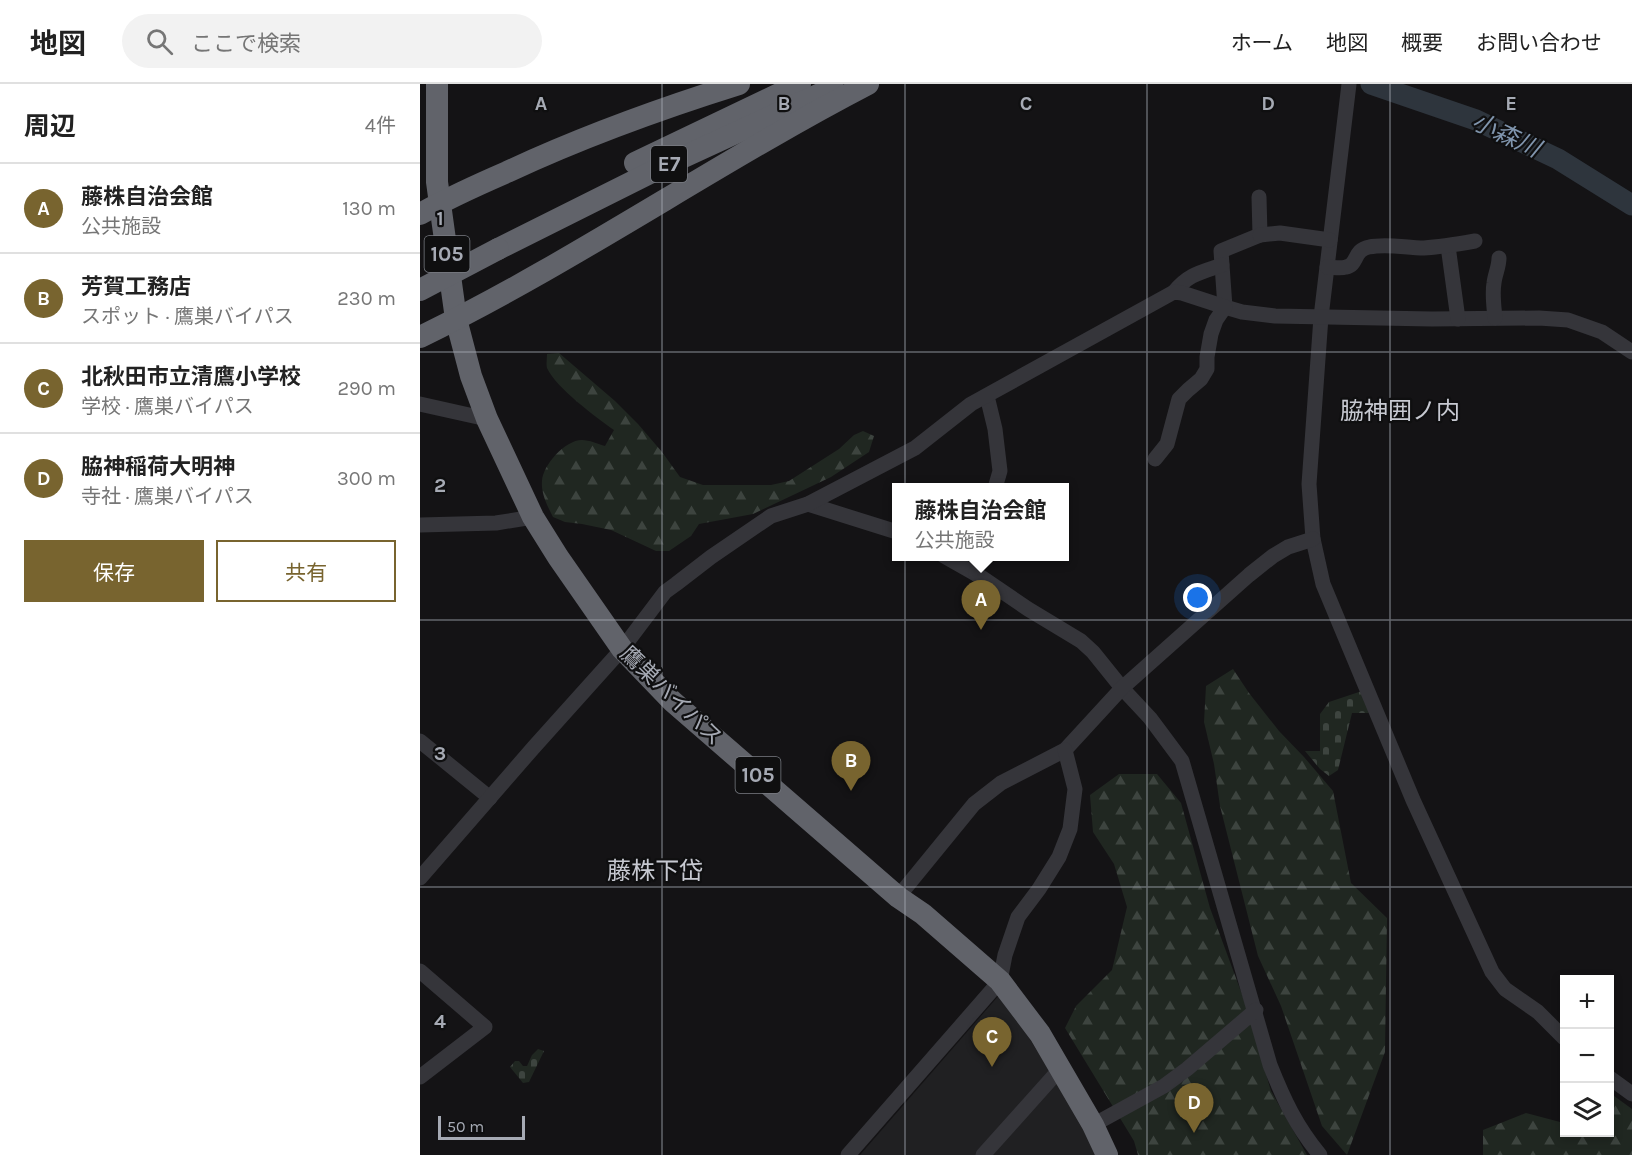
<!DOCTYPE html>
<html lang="ja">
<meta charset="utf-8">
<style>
:root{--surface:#fff;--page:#f2f2f2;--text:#222;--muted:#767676;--line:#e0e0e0;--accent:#78642f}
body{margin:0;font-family:Karla,"Noto Sans JP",sans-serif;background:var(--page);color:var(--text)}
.controls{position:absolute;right:18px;bottom:18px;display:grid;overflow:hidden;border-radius:0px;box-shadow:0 3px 9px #0003}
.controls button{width:54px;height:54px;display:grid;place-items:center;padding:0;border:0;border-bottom:2px solid var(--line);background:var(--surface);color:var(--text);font:30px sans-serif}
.scale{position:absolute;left:18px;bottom:15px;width:87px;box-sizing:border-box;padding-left:6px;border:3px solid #a6aab4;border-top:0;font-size:16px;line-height:21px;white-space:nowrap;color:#a6aab4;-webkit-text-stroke:4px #0f0f10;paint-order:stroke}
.you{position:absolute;left:778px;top:514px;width:21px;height:21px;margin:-15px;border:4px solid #fff;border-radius:50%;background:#1a73e8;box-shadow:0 0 0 9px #1a73e833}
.badge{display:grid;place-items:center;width:39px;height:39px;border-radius:50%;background:var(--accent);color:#fff;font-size:20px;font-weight:700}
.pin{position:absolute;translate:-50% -50px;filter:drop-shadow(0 2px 3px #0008)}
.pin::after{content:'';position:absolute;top:32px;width:21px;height:18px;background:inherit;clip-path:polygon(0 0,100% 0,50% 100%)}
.popup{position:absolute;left:472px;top:399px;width:177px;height:78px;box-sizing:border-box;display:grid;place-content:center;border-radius:0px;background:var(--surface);filter:drop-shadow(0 2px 4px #0005);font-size:20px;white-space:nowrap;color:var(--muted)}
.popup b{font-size:22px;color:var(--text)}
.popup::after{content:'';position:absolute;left:50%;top:100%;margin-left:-12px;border:12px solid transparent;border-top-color:var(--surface)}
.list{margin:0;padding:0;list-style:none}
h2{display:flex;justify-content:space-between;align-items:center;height:78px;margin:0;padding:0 24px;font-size:26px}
h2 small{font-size:20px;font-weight:400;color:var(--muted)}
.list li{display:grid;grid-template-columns:39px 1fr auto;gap:18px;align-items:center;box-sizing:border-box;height:90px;padding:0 24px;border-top:2px solid var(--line)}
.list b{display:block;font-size:22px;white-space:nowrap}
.list p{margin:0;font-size:20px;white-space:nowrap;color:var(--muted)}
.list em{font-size:20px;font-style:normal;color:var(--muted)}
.actions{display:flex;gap:12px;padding:18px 24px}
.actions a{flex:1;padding:14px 0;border:2px solid var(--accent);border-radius:0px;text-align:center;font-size:21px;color:var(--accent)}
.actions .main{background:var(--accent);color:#fff}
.icon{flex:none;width:33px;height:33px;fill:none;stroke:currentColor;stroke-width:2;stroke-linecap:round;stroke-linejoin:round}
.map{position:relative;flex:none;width:1212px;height:1071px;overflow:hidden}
header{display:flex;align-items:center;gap:36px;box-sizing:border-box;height:84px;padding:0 30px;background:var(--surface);border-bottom:2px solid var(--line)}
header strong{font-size:28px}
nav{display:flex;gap:33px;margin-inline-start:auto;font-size:21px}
.search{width:420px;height:54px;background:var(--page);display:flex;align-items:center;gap:15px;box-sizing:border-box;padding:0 21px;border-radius:33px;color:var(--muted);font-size:22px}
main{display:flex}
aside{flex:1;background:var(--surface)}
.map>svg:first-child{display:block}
</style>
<header>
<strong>地図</strong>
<div class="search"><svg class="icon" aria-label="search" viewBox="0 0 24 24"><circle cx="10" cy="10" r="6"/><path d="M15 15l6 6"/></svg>ここで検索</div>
<nav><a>ホーム</a><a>地図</a><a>概要</a><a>お問い合わせ</a></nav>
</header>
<main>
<aside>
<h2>周辺<small>4件</small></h2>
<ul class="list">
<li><span class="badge">A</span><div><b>藤株自治会館</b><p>公共施設</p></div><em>130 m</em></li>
<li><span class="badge">B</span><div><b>芳賀工務店</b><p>スポット · 鷹巣バイパス</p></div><em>230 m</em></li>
<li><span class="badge">C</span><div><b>北秋田市立清鷹小学校</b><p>学校 · 鷹巣バイパス</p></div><em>290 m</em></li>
<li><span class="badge">D</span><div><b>脇神稲荷大明神</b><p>寺社 · 鷹巣バイパス</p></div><em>300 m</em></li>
</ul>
<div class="actions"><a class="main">保存</a><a>共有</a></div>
</aside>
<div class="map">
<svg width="1212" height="1071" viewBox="0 0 1212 1071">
<defs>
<pattern id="forest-firs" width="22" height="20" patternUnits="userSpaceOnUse" patternTransform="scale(1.5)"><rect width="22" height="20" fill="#202721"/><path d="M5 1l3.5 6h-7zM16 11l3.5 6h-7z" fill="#3d443f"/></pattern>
<pattern id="cemetery-stones" width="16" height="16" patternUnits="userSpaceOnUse" patternTransform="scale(1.5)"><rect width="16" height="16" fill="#202721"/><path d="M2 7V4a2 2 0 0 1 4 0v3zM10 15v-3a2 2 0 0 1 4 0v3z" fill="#3d443f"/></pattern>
</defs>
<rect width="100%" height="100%" fill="#141315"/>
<polygon fill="#202022" points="581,909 673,1056 679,1071 440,1071"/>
<g fill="url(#forest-firs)">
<path d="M 139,269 L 195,317 L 218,340 L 242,368 L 260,393 L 283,401 L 351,401 L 369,397 L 419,365 L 434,351 L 443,347 L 454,352 L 449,368 L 411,393 L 333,430 L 279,440 L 271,452 L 249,467 L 236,467 L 191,446 L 162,440 L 145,438 L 133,433 C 127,421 121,410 122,397 C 123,381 145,356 162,356 C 169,356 178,360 185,362 L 194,346 C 176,333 136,304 127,284 C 126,280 127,275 127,270 Z"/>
<polygon points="813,585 829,609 859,647 884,673 913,707 931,799 967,834 965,968 927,1071 902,1042 861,922 838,872 800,722 794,680 784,638 786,602"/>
<polygon points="699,690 737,690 761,719 790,824 823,913 851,1007 887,1071 718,1071 714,1057 645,944 656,922 692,886 707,823 694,780 673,748 670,711"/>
<polygon points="1190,1009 1212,1025 1212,1071 1063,1071 1063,1046 1106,1029 1140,1038 1144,1035 1144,1048 1190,1048"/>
</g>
<g fill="url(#cemetery-stones)">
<polygon points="942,607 949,629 932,629 918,686 909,692 900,685 885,667 900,667 900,630 909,618"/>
<polygon points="118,965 124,967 109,998 103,999 90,983 95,977 99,977 103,982 107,982 112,971"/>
</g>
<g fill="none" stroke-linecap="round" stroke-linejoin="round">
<polyline stroke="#2e353d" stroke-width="21" points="951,0 1056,36 1138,75 1212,121"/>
<g stroke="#35353a" stroke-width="15">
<polyline points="929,0 901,233 889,400 893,455 903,500 993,716 1072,888 1085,905 1118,928 1144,954"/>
<polyline points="839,113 840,151 801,167 805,223 822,228 855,232 1012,235 1119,234 1148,236 1182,248 1212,268"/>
<polyline points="840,151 860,149 910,156"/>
<polyline points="1028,162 1038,235"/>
<path d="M 907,183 C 913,183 920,185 926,183 C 938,181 933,166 949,163 C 967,159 986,164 1004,164 C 1021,163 1038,160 1055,157"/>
<path d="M 754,208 C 768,190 782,188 802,181"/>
<path d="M 1075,234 C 1074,223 1072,210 1074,199 C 1075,190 1079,183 1079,174"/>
<polyline points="567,312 575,345 580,387 575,404"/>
<polyline points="0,320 67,335"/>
<polyline points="388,420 477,448"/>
<polyline points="0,441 76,439 113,433"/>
<path d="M 524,472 L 561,493 L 608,525 L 661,557 L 673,568 L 702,604 L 730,634 L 762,677 L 850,981 C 864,1016 876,1042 900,1071"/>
<polyline points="556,490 558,472"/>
<polyline points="0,657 70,714"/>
<polyline points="0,794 114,663 202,565 245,508 256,500 291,473 351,432 388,420 495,364 551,320 754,208 762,209 805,223 796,236 791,250 787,273 787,285 781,295 768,306 759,315 747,360 735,375"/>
<polyline points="478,813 554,720 581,699 645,666 702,604 829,491 853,472 868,463 893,455"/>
<polyline points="0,887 65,943 0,993"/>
<polyline points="1190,994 1212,1010"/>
<polyline points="673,1041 744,1002 767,985 836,926"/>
<polyline points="428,1071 580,897 585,871 598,833 619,805 639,773 650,745 655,705 645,666"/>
<polyline points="563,1071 640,985"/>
</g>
<g stroke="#61636a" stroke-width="22">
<polyline points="17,0 17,98 36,235 51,292 67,335 113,433 138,473 202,565 252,617 478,813 503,830 580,897 620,950 673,1041 687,1071"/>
<polyline points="215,79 380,0"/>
<path d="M 0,130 C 28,114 57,101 87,88 C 162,53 239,25 319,0"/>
<polyline points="78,165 246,81 413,4"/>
<path d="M 0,253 C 154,178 296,79 448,0"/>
</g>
<polyline stroke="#61636a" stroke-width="22" points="0,206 78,165"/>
</g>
<path fill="none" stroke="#a6aab4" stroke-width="1.5" stroke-opacity="0.55" d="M 242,0 L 242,1071M 485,0 L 485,1071M 727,0 L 727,1071M 970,0 L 970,1071M 0,268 L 1212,268M 0,536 L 1212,536M 0,803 L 1212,803"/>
<g text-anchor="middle" stroke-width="4.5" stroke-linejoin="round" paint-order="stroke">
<g fill="#0f0f10" stroke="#797c83" stroke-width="1.5">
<rect x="231" y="62" width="36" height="36" rx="4.5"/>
<rect x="4.5" y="152" width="45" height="36" rx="4.5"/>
<rect x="315.5" y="673" width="45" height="36" rx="4.5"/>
</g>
<g font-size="21" font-weight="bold" fill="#a6aab4">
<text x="249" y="87">E7</text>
<text x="27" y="177">105</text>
<text x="338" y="698">105</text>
</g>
<g font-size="22" fill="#a6aab4" stroke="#0f0f10">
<text transform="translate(252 611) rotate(44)" y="8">鷹巣バイパス</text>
</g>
<g font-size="24" font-style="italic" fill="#8095ad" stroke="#0f0f10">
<text transform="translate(1086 51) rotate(25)" y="8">小森川</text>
</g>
<g font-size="24" fill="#c7c9d1" stroke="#0f0f10">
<text x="980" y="335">脇神囲ノ内</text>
<text x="235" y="795">藤株下岱</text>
</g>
</g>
<g font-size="20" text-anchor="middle" font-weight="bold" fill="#a6aab4" stroke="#0f0f10" stroke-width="4.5" stroke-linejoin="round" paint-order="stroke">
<text x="121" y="26">A</text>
<text x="364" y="26">B</text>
<text x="606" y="26">C</text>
<text x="848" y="26">D</text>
<text x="1091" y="26">E</text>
<text x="20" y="141">1</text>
<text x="20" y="408">2</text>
<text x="20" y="676">3</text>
<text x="20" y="944">4</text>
</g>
</svg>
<div class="controls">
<button>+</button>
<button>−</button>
<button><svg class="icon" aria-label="layers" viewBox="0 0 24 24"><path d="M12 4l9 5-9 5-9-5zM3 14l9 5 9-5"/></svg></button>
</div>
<div class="scale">50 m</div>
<div class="you"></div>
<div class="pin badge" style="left:561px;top:546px">A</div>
<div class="popup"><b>藤株自治会館</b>公共施設</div>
<div class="pin badge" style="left:431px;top:707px">B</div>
<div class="pin badge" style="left:572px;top:983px">C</div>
<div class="pin badge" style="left:774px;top:1049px">D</div>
</div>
</main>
